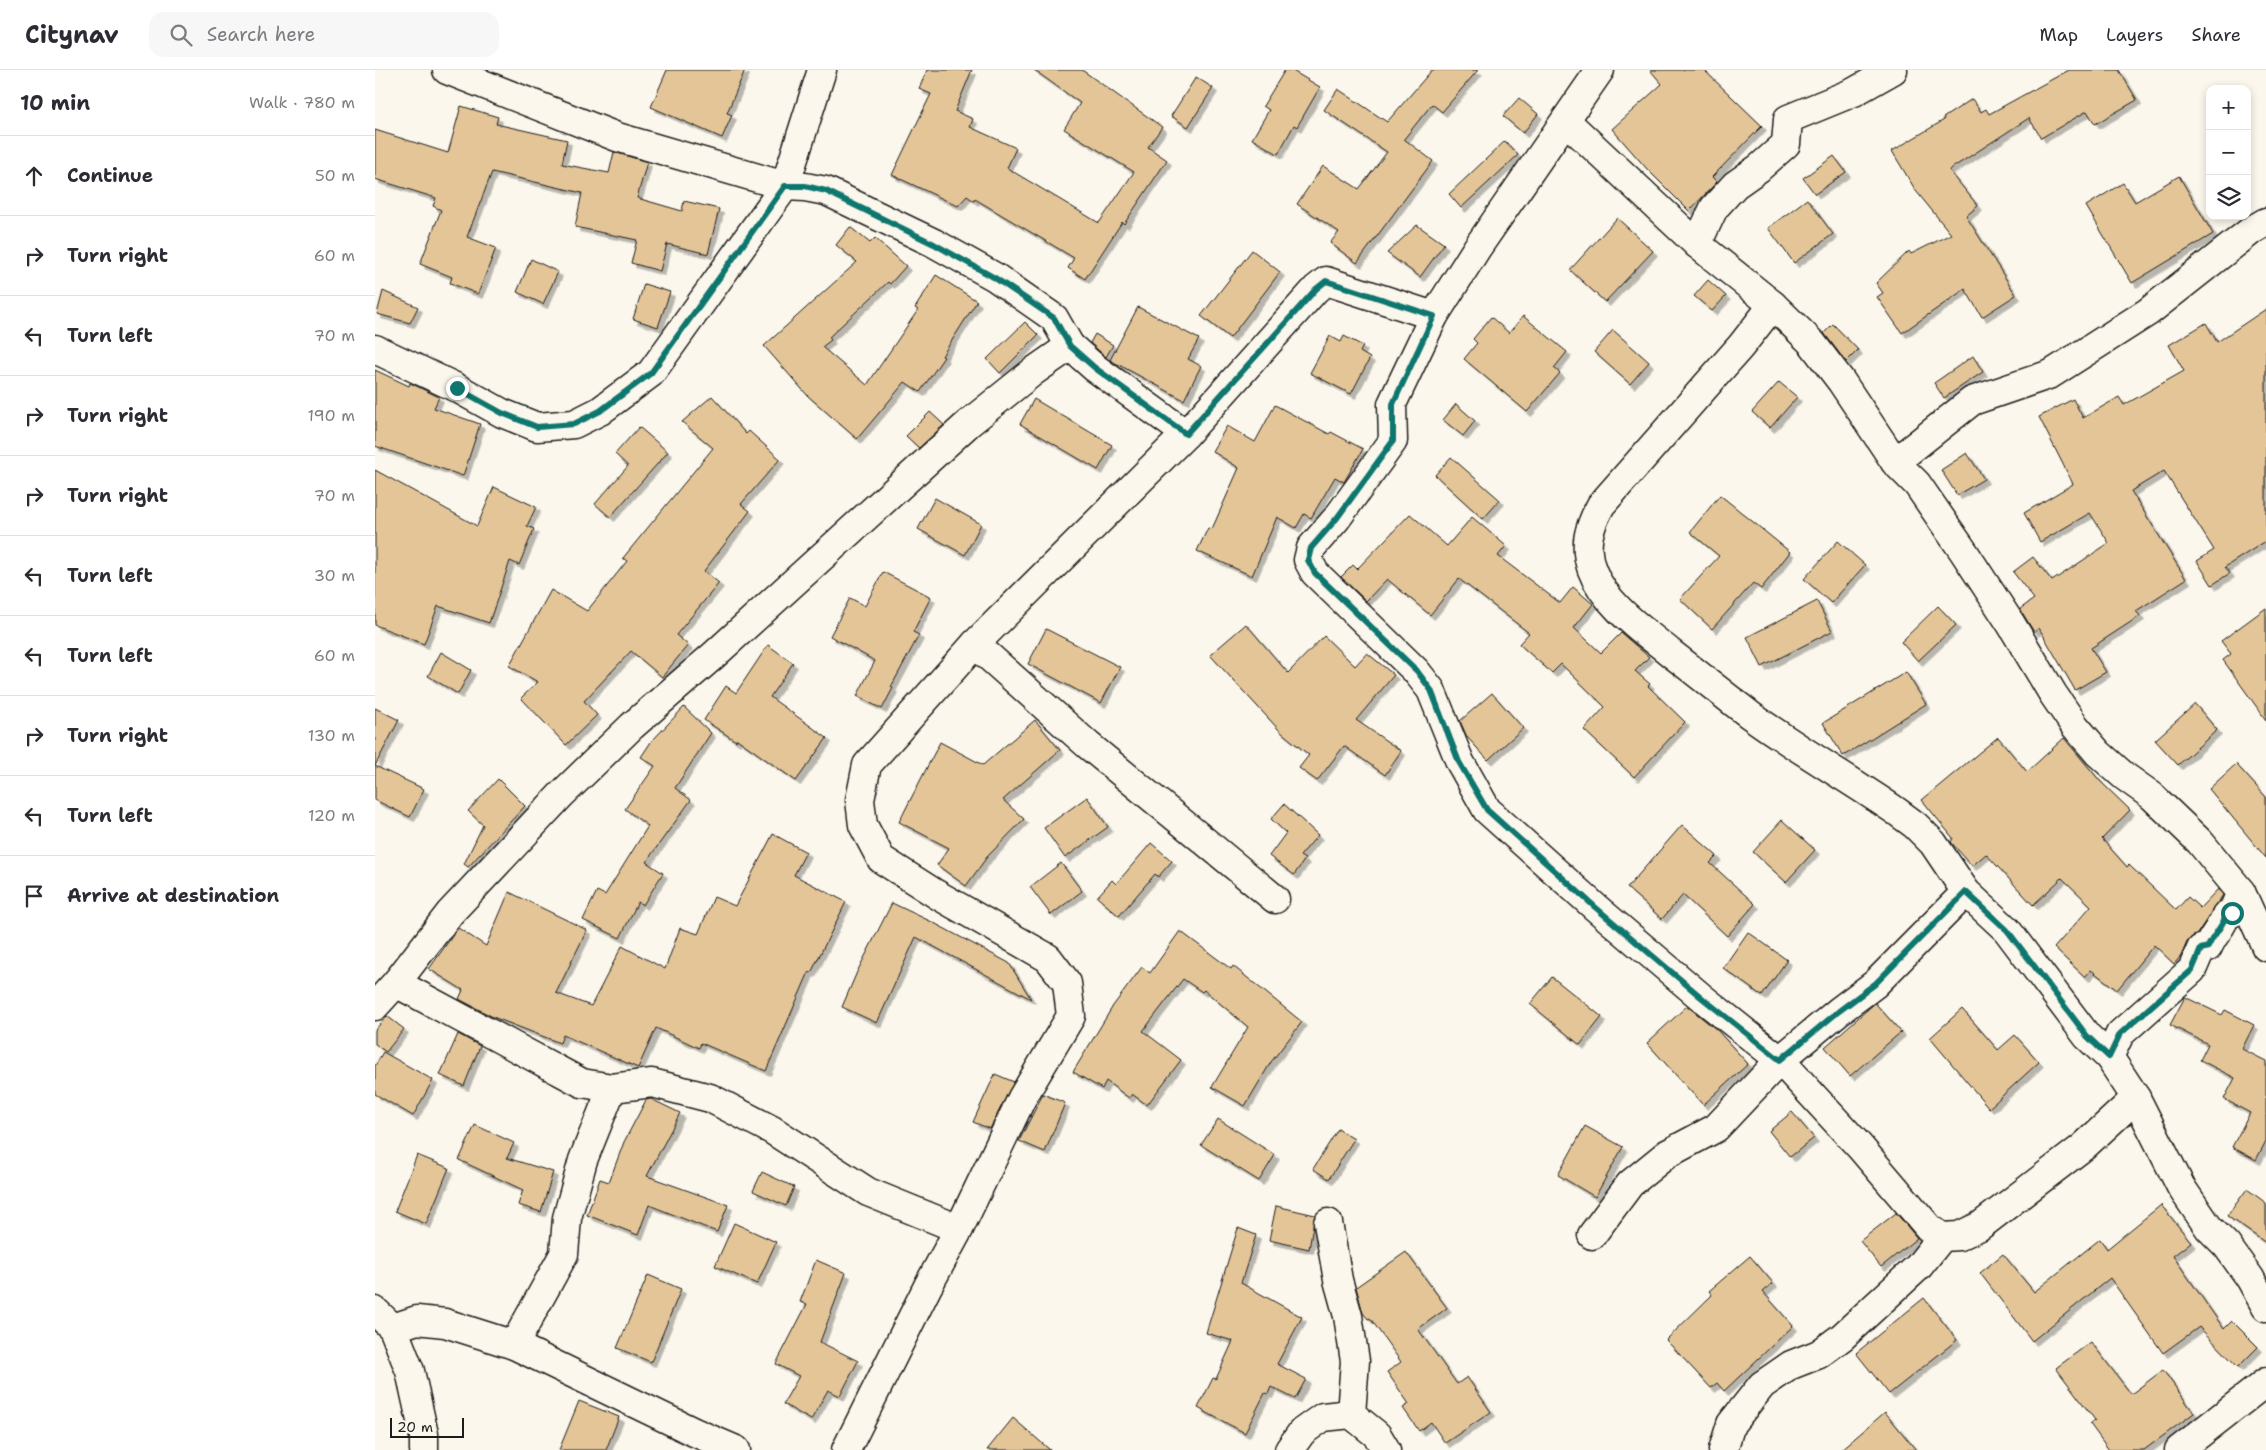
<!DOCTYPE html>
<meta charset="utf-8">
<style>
:root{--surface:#fff;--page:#f7f7f7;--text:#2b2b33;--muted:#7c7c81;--line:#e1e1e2}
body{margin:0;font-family:"Shantell Sans",sans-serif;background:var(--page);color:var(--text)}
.controls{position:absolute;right:15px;top:15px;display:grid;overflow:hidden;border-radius:10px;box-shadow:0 2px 8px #0003}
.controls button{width:45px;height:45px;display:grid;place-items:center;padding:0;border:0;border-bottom:1px solid var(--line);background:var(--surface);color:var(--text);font:25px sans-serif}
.scale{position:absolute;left:15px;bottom:12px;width:74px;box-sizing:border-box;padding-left:5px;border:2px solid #1c1c1c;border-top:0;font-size:14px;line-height:18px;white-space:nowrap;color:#1c1c1c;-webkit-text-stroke:4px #fbf7ec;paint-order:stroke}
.stop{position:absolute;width:15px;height:15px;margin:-11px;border:4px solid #0f766e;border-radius:50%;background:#fff}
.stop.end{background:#0f766e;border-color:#fff;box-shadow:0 1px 5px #0008}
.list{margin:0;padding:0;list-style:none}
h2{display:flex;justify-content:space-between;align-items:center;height:65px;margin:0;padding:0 20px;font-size:21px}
h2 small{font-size:16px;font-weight:400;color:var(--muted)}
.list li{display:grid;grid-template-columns:32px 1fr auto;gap:15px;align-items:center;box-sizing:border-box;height:80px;padding:0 20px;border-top:1px solid var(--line)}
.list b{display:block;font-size:19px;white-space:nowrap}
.list em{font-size:16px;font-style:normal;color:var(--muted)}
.icon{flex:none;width:28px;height:28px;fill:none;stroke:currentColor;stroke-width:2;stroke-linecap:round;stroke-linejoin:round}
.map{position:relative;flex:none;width:1891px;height:1380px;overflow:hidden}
header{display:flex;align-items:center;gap:30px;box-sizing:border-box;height:70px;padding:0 25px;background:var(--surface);border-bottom:1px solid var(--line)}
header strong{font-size:24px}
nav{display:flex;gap:28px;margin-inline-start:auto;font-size:18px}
.search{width:350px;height:45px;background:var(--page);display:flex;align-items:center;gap:12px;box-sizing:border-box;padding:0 18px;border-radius:15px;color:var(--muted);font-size:19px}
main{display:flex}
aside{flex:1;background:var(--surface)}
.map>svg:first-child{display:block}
</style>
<header>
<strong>Citynav</strong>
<div class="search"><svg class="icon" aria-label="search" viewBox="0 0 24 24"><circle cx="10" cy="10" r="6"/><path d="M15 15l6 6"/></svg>Search here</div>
<nav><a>Map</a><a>Layers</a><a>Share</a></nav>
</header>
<main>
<aside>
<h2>10 min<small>Walk · 780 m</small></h2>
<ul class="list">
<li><svg class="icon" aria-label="ahead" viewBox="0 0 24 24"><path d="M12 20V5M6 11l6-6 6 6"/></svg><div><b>Continue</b></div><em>50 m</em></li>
<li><svg class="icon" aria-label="right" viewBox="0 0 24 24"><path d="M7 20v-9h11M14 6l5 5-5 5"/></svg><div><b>Turn right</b></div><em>60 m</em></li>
<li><svg class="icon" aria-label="left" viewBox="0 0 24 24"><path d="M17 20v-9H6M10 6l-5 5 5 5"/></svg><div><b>Turn left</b></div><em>70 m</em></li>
<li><svg class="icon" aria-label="right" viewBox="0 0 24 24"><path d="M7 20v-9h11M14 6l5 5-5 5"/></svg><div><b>Turn right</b></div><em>190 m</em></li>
<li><svg class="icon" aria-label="right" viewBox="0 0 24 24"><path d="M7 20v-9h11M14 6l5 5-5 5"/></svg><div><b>Turn right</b></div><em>70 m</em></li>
<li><svg class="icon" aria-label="left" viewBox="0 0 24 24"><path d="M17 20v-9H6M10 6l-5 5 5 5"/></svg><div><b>Turn left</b></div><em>30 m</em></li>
<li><svg class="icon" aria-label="left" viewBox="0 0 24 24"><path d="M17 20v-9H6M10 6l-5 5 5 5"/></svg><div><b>Turn left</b></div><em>60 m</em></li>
<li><svg class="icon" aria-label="right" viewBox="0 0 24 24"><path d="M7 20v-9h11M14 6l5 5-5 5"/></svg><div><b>Turn right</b></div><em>130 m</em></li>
<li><svg class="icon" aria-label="left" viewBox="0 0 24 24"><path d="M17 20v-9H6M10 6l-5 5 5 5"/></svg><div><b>Turn left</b></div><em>120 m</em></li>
<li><svg class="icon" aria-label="arrive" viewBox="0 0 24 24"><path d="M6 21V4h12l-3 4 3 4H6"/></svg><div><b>Arrive at destination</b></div></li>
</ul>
</aside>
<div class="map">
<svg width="1891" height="1380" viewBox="0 0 1891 1380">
<defs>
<filter id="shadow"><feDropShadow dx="4.5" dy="4.5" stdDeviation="0" flood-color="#0004"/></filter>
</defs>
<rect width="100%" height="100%" fill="#fbf7ec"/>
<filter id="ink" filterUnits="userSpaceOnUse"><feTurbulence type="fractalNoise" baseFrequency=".02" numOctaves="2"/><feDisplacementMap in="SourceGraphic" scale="10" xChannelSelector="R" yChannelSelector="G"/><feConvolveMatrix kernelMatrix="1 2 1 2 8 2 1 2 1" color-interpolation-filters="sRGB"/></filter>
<g filter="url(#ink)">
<g fill="#e4c597" stroke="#1c1c1c" filter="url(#shadow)">
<polygon points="292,0 370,0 352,43 357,45 347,68 276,37"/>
<polygon points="552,0 597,0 580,41 598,49 595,57 641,78 632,98 724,153 759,102 689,59 705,33 659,0 707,0 787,57 773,77 792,90 749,154 747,152 710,209 693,198 699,188 600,129 599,131 592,126 583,136 517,105 556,24 544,19"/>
<polygon points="910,0 916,0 945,17 922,57 919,55 903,84 877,69 894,40 888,36"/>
<polygon points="1057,0 1103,0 1067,42 1057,34 1029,69 1058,91 982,193 955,173 964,162 922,134 948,96 984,119 1012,82 949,40 963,19 1012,52"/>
<polygon points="1275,0 1329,0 1387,56 1337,107 1342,112 1314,141 1272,99 1237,59 1287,14"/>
<polygon points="1694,0 1744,0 1762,30 1720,54 1712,41 1666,68 1654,48 1574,100 1603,136 1591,146 1641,225 1607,247 1590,219 1527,263 1502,227 1508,223 1501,213 1534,181 1536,184 1576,164 1541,121 1517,81 1569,50 1568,48 1597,29 1606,42 1611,39 1614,44"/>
<polygon points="821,7 838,18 813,57 796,46"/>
<polygon points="1144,28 1163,44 1148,63 1128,46"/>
<polygon points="86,36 123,47 121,54 192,70 187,94 234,103 239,82 272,92 262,128 307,141 309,131 344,139 333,184 292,174 285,201 256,193 262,170 200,157 207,123 117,102 92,167 121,178 103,224 75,213 77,207 45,194 66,140 58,136 61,128 0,109 0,60 73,83"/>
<polygon points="1130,71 1143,85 1086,138 1074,124"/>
<polygon points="1459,86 1471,102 1440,124 1428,108"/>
<polygon points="1804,106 1838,164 1757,213 1711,136 1748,113 1760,132"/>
<polygon points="1432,129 1458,164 1419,193 1393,158"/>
<polygon points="1242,148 1278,181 1230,232 1195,200"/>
<polygon points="1042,155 1069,174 1045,207 1012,183"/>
<polygon points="475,157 495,173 500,168 531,196 515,214 513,212 454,267 456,270 447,277 492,315 543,240 540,238 561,205 602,231 567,286 569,287 545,322 530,312 482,369 433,326 389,276 482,192 461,175"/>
<polygon points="877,180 905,202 855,268 826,246"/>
<polygon points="156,189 183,202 168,234 142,222"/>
<polygon points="1333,210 1351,226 1337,241 1319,226"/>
<polygon points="269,214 295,222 283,257 258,249"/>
<polygon points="8,221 43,237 35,253 2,244"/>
<polygon points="763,237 824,269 813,289 826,296 809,330 735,290"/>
<polygon points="1891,239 1891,471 1850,497 1855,503 1837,515 1822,491 1839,480 1789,401 1756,421 1811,509 1761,541 1765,546 1716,578 1731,602 1700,620 1664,558 1659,562 1645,539 1659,529 1638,502 1658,487 1677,511 1734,473 1715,443 1665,472 1649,443 1698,414 1664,347 1698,329 1708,348 1744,327 1749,335 1809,301 1794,275 1831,253 1842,272"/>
<polygon points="1148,246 1192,282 1179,298 1185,303 1152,342 1089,289 1102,273 1098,269 1116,247 1134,263"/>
<polygon points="650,252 663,265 625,303 612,289"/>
<polygon points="1458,254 1483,280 1471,292 1449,263"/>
<polygon points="1238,260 1274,292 1255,314 1219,282"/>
<polygon points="720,264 738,275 731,287 715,273"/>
<polygon points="955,266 966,272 969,266 988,276 985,282 995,288 976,324 935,303"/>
<polygon points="1598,286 1608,302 1569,328 1559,313"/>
<polygon points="0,300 34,316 35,313 64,327 59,338 105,354 88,406 0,376"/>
<polygon points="1404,312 1422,327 1395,358 1377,342"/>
<polygon points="337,326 371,364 374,361 405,389 366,434 375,441 329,501 344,513 301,565 313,575 287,607 256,581 209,631 222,645 191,675 146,628 163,612 134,596 176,520 212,541 252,491 248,488 338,378 307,352"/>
<polygon points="659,329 737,375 723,400 645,354"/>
<polygon points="1081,334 1100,351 1088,366 1068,350"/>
<polygon points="900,335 954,364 956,362 988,379 969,412 960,407 936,448 929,444 921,458 902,447 877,506 822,481 833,458 837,459 864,398 837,381 852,356 880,372"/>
<polygon points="555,342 569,355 544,378 531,366"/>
<polygon points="264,357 293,382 235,447 220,434 253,396 240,384"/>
<polygon points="1592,383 1609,409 1582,425 1566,400"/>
<polygon points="1076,387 1125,430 1108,449 1060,405"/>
<polygon points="0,400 102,456 119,417 161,437 152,456 159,459 144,495 135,491 114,553 63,536 49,574 0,555"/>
<polygon points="1345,425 1415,482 1386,519 1378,513 1337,559 1305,529 1344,486 1315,462"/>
<polygon points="560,428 606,454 590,485 543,459"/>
<polygon points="1035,444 1072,476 1097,447 1131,476 1123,486 1185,533 1198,517 1218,534 1199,558 1226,583 1246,563 1274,587 1260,601 1275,614 1273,616 1310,652 1259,707 1209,660 1230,637 1186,594 1177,603 1144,574 1154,563 1084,509 1055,545 1012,509 991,531 966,507 978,495 982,499"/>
<polygon points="1463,471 1490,495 1456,533 1429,509"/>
<polygon points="508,502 556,527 538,562 544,565 516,617 518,618 507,639 482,626 500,591 455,566 475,528 490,536"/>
<polygon points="1442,531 1457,561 1387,597 1372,567"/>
<polygon points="1563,536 1581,555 1543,591 1526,572"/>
<polygon points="1891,538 1891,650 1848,590 1856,584 1846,571"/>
<polygon points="871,554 913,603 949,566 980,596 992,583 1019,605 981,650 1026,681 1010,705 969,676 942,711 924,698 934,685 906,662 835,585"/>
<polygon points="671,559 745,597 726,633 653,594"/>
<polygon points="393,575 418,593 395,627 452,668 421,711 362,669 361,671 329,650 351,616 361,623"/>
<polygon points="66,582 96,600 83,624 53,606"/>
<polygon points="1531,602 1551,634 1468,686 1448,653"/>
<polygon points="1117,623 1148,658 1113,690 1092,667 1085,651"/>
<polygon points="1820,634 1842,660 1803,695 1780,670"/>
<polygon points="309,637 336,663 300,718 316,730 271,792 288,803 268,835 263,832 245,868 208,850 222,821 230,825 273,756 250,739 280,696 266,687 276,672"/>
<polygon points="0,638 24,650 0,696 49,719 35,747 0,730"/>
<polygon points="660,650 685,680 628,730 649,749 612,787 591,816 562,795 574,778 524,752 565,672 608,695"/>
<polygon points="1623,667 1652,702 1689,668 1725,711 1755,740 1727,769 1752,797 1754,795 1801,840 1813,827 1825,838 1843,819 1848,825 1822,864 1812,872 1806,886 1799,894 1779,875 1742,920 1716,900 1710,907 1679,878 1716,836 1687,808 1658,835 1611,784 1597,796 1576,772 1578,768 1547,730"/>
<polygon points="1861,694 1891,727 1891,788 1834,719"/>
<polygon points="123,709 150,736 93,797 89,794 108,755 93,741"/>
<polygon points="712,727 733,757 690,788 669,758"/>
<polygon points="909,734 943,765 925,786 930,789 919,805 894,786 911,763 896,749"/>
<polygon points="1407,750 1440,780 1411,812 1378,782"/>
<polygon points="1307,755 1342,786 1335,793 1380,834 1352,866 1308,825 1287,849 1252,818"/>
<polygon points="398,764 431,782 419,805 471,832 436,903 434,902 391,1001 326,973 324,978 281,958 263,998 188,965 185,973 118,947 84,929 88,920 54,899 83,858 111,876 134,822 212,860 181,923 216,936 247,876 290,899 305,858 323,864 339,827 360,836"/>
<polygon points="776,773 797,791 783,807 780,804 744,846 722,827 737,810 741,814"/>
<polygon points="686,793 707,821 676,845 655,817"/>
<polygon points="517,833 559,853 634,893 656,929 541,867 502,953 467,937 482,902"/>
<polygon points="805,861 856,899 858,896 927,952 896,992 870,1036 837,1017 873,957 829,920 827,922 808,909 768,961 806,990 772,1035 757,1024 754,1028 731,1011 727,1019 698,1002 738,936 767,897 775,903"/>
<polygon points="1373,862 1412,890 1387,926 1348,898"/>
<polygon points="1177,907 1227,947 1205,975 1155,934"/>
<polygon points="1810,927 1847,945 1850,940 1879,955 1867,979 1891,991 1891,1071 1881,1090 1857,1077 1875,1043 1849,1029 1860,1008 1825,990 1833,974 1795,955"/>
<polygon points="1500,933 1526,962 1475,1006 1450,977"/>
<polygon points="1312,936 1342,960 1373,994 1328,1035 1272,973"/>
<polygon points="1587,939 1623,980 1640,965 1664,992 1614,1038 1555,968"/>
<polygon points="12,946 29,959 11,982 0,974 0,960"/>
<polygon points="83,964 105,976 89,1016 65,1005"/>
<polygon points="8,982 58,1010 38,1046 0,1024 0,996"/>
<polygon points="620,1004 639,1012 615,1059 598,1052"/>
<polygon points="668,1024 690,1033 670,1082 644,1071"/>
<polygon points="276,1029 305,1043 272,1106 353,1135 342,1162 274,1135 263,1165 212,1145 225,1109 234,1112 249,1072 271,1030"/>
<polygon points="1417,1042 1439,1068 1415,1087 1394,1061"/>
<polygon points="843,1049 900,1085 884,1111 826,1075"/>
<polygon points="100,1055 139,1073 132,1088 178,1102 166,1142 143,1135 148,1120 84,1090"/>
<polygon points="1210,1056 1248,1077 1220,1127 1183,1105"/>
<polygon points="963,1059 979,1069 954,1109 938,1099"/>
<polygon points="42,1085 74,1098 51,1154 20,1141"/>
<polygon points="387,1102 419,1117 411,1136 378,1121"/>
<polygon points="1872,1119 1891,1133 1891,1173 1852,1146"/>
<polygon points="1786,1135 1816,1172 1798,1186 1849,1259 1857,1251 1883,1277 1863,1297 1824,1257 1788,1283 1735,1208 1657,1271 1605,1203 1628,1184 1659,1222 1725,1169 1732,1179"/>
<polygon points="901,1136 940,1145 934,1179 894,1170"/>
<polygon points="1521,1143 1542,1168 1506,1197 1485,1171"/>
<polygon points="359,1153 401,1172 382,1214 340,1196"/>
<polygon points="863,1158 881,1165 866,1213 927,1247 902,1294 931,1309 920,1329 896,1317 893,1324 890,1323 870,1363 823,1338 838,1308 841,1309 858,1271 831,1263"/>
<polygon points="1031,1182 1072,1238 1043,1259 1082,1314 1092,1307 1116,1342 1070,1373 1056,1352 1044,1361 1028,1338 1034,1334 1012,1302 1026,1292 995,1248 993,1249 988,1243 981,1217"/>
<polygon points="1375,1186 1398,1213 1388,1222 1418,1256 1349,1321 1342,1313 1336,1318 1291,1270 1337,1225 1334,1221"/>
<polygon points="441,1190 471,1203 445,1272 483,1291 465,1326 453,1320 436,1350 408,1334 424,1306 401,1294 432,1234 425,1232"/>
<polygon points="273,1205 306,1219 276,1292 242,1278"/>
<polygon points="1549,1228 1582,1270 1514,1324 1481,1283"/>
<polygon points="1716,1272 1756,1324 1788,1300 1819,1343 1769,1380 1734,1380 1715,1354 1720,1350 1681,1298"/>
<polygon points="204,1331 244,1347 231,1380 184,1380"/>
<polygon points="1510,1342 1541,1380 1466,1380 1494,1356"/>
<polygon points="638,1348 675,1380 612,1380"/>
</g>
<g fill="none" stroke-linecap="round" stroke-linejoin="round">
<g stroke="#1c1c1c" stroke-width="31">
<g id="minor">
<polyline points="72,0 242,67 410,116 430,117 451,121 559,173 620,207 679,248 695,276 720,298 811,364"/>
<polyline points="1225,0 1102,178 1059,246 1017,334 1018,371 962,448 936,478 933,490 940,503 1041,601 1056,620 1085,692 1112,740 1220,837 1326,927 1405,990 1485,1077 1554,1158 1567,1167 1584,1166 1605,1156 1708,1077 1761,1028"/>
<polyline points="1191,51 1322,174 1398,235 1437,273 1466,311 1520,392 1542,414 1589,482 1636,554 1678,624 1700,656 1723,683 1749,706 1777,726 1825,772 1866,822 1891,877"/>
<polyline points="1322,174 1339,138 1360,115 1384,98 1411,74 1413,49 1479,22 1518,0"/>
<path d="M 1398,235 L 1366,276 L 1226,435 C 1214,457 1208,475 1217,500 C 1230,535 1269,561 1297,584 C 1323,604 1349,625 1375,645 C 1422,679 1473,708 1521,741 L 1540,755 L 1558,773 L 1591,822 L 1632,860 L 1712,966 L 1734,987 L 1761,1028 L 1806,1117 L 1834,1158 L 1852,1176 L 1875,1208 L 1891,1237"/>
<polyline points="0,279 82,318 127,343 162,357 199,354 225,341 276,303 410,116 447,0"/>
<polyline points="1520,392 1597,331 1676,304 1773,242 1877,160 1891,152"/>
<polyline points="600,574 713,675 900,829"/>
<polyline points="21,913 207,1013 237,1018 277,1013 335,1028 397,1060 493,1122 584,1159"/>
<polyline points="0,936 21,913 75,843 186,725 257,656 339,585 594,353 659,301 695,276"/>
<path d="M 1734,987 L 1745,964 L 1817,900 L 1826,879 L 1833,877 C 1838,865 1847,857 1851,845 L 1857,843 L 1866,822"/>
<polyline points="953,1153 963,1210 973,1246 980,1291 976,1344"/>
<polyline points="1217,1165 1255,1114 1292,1084 1341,1058 1405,990 1464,941 1500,914 1591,822"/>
<polyline points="0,1241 18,1258 35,1301 49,1364 49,1380"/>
<polyline points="18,1258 42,1250 70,1253 139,1275 319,1362 361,1380"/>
<polyline points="139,1275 189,1184 192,1148 208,1090 237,1018"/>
<polyline points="471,1380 553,1216 584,1159 647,1028 696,946 692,913 673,888 561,824 506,789 488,755 485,730 492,695 600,574 811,364 941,219 951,211 1059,246"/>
<polyline points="914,1380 927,1362 948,1347 976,1344 1002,1365 1011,1380"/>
<polyline points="1348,1380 1356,1354 1387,1315 1416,1295 1444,1284 1467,1267 1544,1196 1567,1167"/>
<polyline points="1804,1380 1891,1312"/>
</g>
</g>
<use href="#minor" stroke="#fbf7ec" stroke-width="28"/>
</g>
</g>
<g fill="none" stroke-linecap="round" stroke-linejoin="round" filter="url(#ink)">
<path stroke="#0f766e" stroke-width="6" d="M 82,318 L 127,343 L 162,357 L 199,354 L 225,341 L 276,303 L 410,116 L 430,116 L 451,121 L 559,174 L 620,208 L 679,248 L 695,276 L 720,298 L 811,364 L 941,219 L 951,211 L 1059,246 L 1018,334 L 1018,371 L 962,448 L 936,478 L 933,490 L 940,503 L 1042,601 L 1056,620 L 1084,692 L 1112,740 L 1220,837 L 1326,927 L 1405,990 L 1464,941 L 1500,914 L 1591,822 L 1632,860 L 1712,966 L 1734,987 L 1745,964 L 1817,900 L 1826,879 L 1833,877 C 1838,865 1847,857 1851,846 L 1857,843"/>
</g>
</svg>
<div class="controls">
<button>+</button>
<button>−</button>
<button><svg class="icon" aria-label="layers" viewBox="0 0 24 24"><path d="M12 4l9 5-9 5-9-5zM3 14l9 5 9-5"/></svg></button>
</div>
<div class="scale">20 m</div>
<div class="stop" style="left:1857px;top:843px"></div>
<div class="stop end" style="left:82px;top:318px"></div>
</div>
</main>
